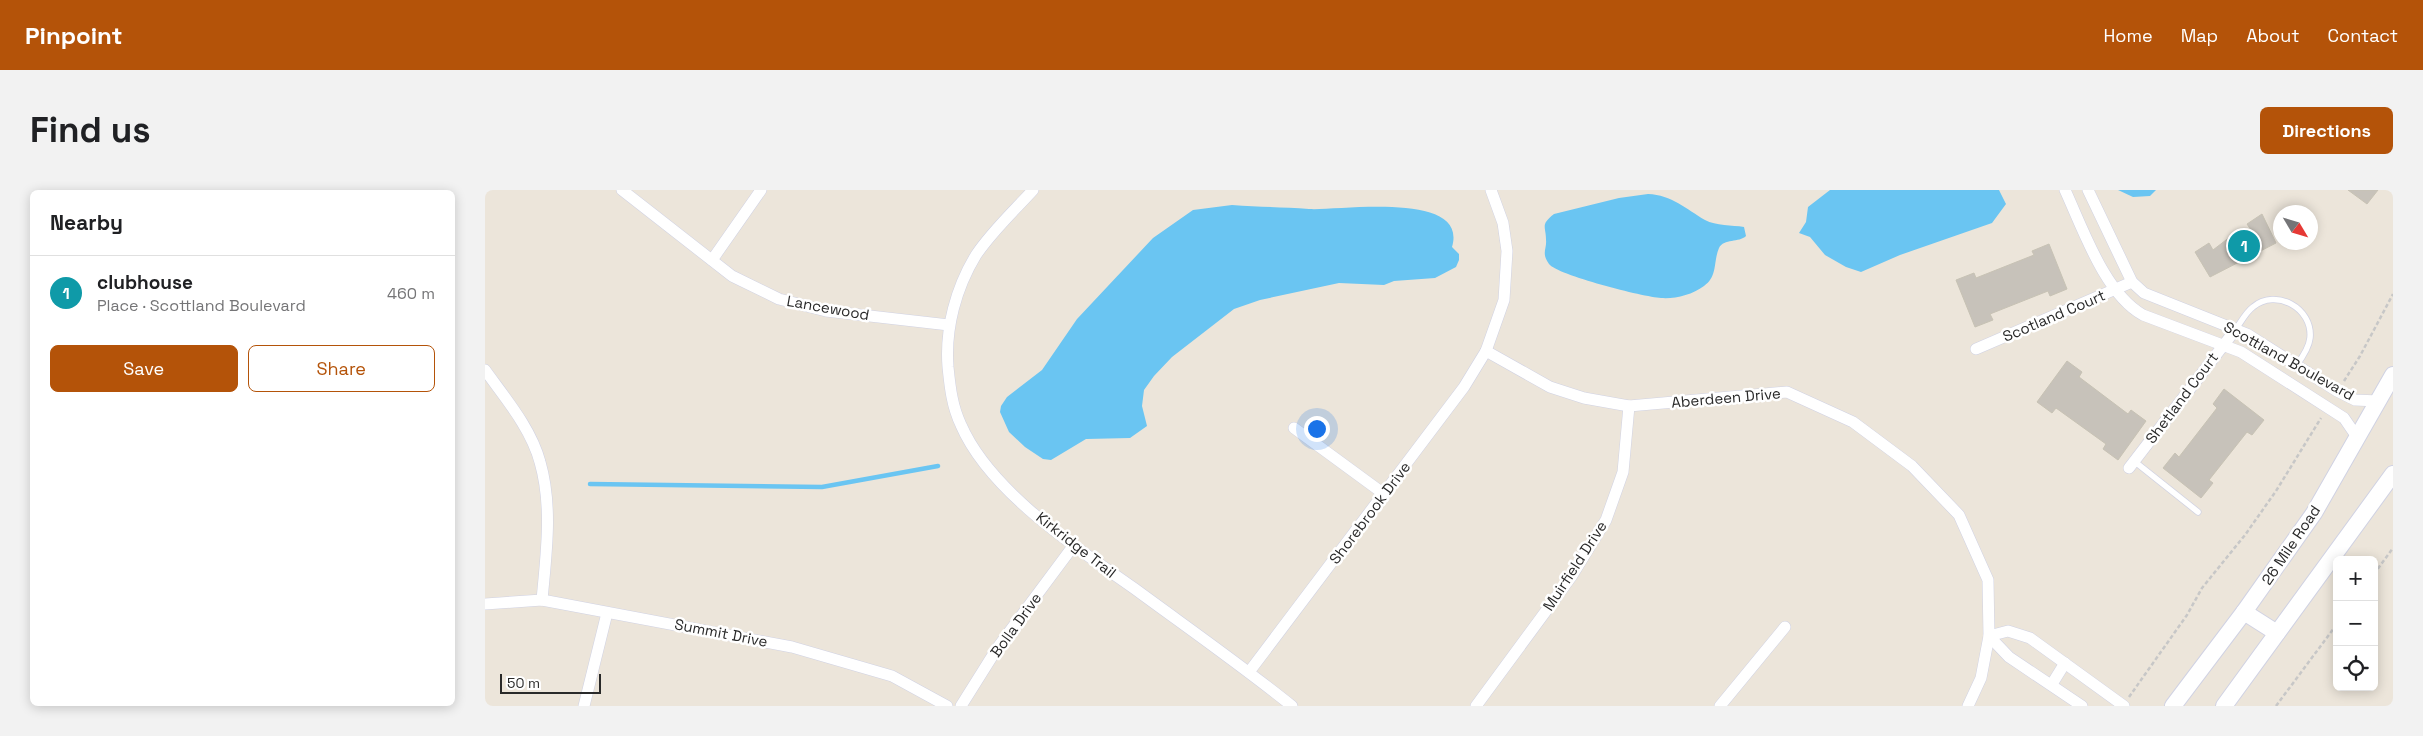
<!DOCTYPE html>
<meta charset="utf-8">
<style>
:root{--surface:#fff;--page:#f2f2f2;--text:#202124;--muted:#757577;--line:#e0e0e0;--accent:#b45309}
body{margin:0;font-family:"Space Grotesk",sans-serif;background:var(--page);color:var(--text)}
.controls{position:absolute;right:15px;bottom:15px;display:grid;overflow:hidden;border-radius:8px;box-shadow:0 2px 12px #0003}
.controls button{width:45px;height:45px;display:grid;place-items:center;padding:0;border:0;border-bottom:1px solid var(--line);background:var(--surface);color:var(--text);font:25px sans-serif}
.compass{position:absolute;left:1788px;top:15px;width:45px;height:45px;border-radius:50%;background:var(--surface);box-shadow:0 2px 12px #0003;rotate:128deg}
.scale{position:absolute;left:15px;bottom:12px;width:101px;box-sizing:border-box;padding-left:5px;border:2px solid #292929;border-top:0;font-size:14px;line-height:18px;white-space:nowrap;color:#292929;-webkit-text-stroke:4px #fff;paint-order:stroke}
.you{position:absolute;left:831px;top:238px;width:18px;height:18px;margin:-12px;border:4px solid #fff;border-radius:50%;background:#1a73e8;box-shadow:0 0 0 8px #1a73e833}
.badge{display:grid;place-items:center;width:32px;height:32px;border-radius:50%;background:var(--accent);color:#fff;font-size:16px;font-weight:700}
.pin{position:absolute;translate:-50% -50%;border:2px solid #fff;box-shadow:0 1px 5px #0006}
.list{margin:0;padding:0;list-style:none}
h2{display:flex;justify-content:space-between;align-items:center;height:65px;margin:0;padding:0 20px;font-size:21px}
h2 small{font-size:16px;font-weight:400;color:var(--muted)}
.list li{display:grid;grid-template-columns:32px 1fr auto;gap:15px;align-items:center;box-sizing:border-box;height:75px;padding:0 20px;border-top:1px solid var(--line)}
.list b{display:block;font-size:19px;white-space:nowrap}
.list p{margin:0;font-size:16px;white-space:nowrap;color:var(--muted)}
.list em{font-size:16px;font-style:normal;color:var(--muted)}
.actions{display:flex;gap:10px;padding:15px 20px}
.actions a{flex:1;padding:11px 0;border:1px solid var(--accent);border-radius:8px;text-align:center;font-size:18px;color:var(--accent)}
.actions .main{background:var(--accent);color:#fff}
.icon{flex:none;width:28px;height:28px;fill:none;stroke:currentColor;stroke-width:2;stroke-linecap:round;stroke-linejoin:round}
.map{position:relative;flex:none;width:1908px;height:516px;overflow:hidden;border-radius:8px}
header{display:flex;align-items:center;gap:30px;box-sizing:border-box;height:70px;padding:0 25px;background:var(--accent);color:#fff}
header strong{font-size:24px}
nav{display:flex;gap:28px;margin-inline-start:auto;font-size:18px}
.intro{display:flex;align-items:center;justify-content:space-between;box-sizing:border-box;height:120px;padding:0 30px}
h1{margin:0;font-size:35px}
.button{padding:12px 22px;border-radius:8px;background:var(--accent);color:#fff;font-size:18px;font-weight:700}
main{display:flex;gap:30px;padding:0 30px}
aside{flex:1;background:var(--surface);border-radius:8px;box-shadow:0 2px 12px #0003}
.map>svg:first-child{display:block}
</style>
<header>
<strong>Pinpoint</strong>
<nav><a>Home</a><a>Map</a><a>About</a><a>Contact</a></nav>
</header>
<div class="intro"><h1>Find us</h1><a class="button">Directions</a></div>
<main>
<aside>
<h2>Nearby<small></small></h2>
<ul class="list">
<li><span class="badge" style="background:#0f9aa8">1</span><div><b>clubhouse</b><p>Place · Scottland Boulevard</p></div><em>460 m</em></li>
</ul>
<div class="actions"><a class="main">Save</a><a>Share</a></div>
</aside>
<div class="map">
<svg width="1908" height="516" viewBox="0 0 1908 516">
<rect width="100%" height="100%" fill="#ece5da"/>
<g fill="#6ac5f2">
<polygon points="1345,0 1514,0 1521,14 1507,33 1415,65 1376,82 1361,77 1340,65 1325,47 1314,43 1321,32 1323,17"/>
<polygon points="1633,0 1671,0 1665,6 1648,7"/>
<path d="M 1163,4 C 1187,5 1201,19 1220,30 C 1231,36 1247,35 1259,37 L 1261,46 C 1254,53 1239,48 1234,58 C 1228,72 1233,86 1219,96 C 1207,105 1190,109 1176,108 C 1159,107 1072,85 1064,74 C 1056,63 1062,59 1061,50 C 1061,36 1055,35 1069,24 L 1134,8 Z"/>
<path d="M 747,15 C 773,17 798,17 824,19 C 853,21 984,0 967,57 L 974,64 L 974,70 L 971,77 L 950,88 L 909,91 L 899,95 L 854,93 L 775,110 L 749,119 L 687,167 L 669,186 L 659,200 L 657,216 L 662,236 L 645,248 L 601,249 L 566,270 L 558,269 L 540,257 L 524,242 L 515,222 L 516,216 L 522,207 L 557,180 L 592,129 L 668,48 L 708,20 Z"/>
</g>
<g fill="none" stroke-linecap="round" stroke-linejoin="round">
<polyline stroke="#6ac5f2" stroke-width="4.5" points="105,294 337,297 453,276"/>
</g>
<g fill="#c7c2ba" stroke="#c7c2b4">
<polygon points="1863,0 1893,0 1882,14"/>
<polygon points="1777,24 1791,53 1725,87 1710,62 1724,53 1728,60 1754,40 1756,46 1766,40 1762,34"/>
<polygon points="1564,54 1582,99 1565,106 1563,101 1505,124 1508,130 1490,137 1471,90 1489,83 1491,88 1549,65 1547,61"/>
<polygon points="1582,171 1597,182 1594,187 1643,224 1646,220 1661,231 1633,270 1618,259 1621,254 1571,218 1567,223 1552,212"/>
<polygon points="1739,199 1779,230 1767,245 1762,242 1724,290 1728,293 1716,308 1678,278 1690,263 1694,267 1732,218 1728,214"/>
</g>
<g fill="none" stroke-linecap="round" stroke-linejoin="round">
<g stroke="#d0d2e3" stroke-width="7">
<g id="lane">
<path d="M 1751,139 C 1756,132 1761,122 1768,117 C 1791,98 1828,118 1825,148 C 1824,158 1817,168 1811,176"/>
<polyline points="1649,271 1713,322"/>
</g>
</g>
<g stroke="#d0d2e3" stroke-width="12">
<g id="street">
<polyline points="137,0 247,86 294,109 341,121 464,135"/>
<path d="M 548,0 C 529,21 507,41 491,65 C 471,98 460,138 463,177 C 465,197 467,216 476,235 C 505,302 592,358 650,399 C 703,438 756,475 807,516"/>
<path d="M 1580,0 C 1598,39 1620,104 1658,125 L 1756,162 L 1859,228 L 1872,247"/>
<polyline points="1603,0 1647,92 1659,103 1762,144 1852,201 1870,210 1893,211"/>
<polyline points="227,70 276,0"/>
<polyline points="1491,159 1647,92"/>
<polyline points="1001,161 1065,197 1099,208 1144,216 1302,202 1368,232 1427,276 1474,325 1503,390 1504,446 1496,488 1483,516"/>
<path d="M 0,180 C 20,208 46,238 55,272 C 68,317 61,365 57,410"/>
<polyline points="809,238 899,304"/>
<polyline points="1644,278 1751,139"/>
<polyline points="0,414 57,410 307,457 407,486 462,516"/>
<polyline points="764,482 979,197 1001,161 1019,110 1022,61 1018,33 1006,0"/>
<polyline points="1567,494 1580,473"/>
<polyline points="99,516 122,423"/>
<polyline points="476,516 513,457 589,355"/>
<polyline points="991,516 1086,387 1121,330 1138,282 1144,216"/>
<polyline points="1235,516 1300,437"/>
<polyline points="1597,516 1524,467 1504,446 1523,441 1545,448 1639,516"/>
</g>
</g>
<g stroke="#d0d2e3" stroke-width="18">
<g id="secondary">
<polyline points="1759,422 1792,443"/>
<polyline points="1688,516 1759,422 1829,323 1908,185"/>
<polyline points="1739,516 1908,284"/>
</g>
</g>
<g stroke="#c7c7c7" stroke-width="2.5" stroke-dasharray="4 2.5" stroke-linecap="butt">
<polyline points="1859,191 1875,166 1908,104"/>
<polyline points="1889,384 1908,358"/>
<polyline points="1644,507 1702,425 1717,398 1760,345 1791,301 1836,228"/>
<polyline points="1791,516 1852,434"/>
</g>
<use href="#lane" stroke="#fff" stroke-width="5.5"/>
<use href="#street" stroke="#fff" stroke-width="11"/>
<use href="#secondary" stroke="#fff" stroke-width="16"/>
</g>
<g text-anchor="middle" stroke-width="5" stroke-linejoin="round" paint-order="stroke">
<g font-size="15" fill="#292929" stroke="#fff">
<text transform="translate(343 118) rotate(10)" y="5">Lancewood</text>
<text transform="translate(1569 126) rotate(-23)" y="5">Scotland Court</text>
<text transform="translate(1804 171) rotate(29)" y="5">Scottland Boulevard</text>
<text transform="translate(1241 208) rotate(-5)" y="5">Aberdeen Drive</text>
<text transform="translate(1697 208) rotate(-53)" y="5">Shetland Court</text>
<text transform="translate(885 323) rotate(-53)" y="5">Shorebrook Drive</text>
<text transform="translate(591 355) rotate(38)" y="5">Kirkridge Trail</text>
<text transform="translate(1806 355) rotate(-56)" y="5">26 Mile Road</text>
<text transform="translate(1090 376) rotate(-57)" y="5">Muirfield Drive</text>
<text transform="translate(531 435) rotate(-54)" y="5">Bolla Drive</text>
<text transform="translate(236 443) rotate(11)" y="5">Summit Drive</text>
</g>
</g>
</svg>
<div class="controls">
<button>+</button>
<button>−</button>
<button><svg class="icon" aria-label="locate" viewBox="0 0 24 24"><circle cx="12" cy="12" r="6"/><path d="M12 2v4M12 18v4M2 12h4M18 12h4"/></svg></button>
</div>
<svg class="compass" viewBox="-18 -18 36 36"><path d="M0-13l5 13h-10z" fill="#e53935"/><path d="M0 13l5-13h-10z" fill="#757577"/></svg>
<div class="scale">50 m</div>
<div class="you"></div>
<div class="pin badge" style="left:1759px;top:56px;background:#0f9aa8">1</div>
</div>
</main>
